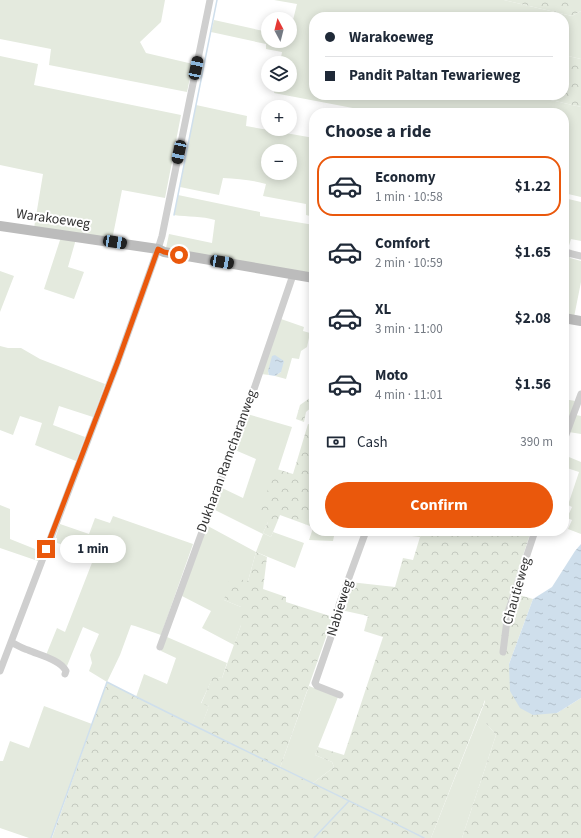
<!DOCTYPE html>
<meta charset="utf-8">
<style>
:root{--surface:#fff;--page:#f6f6f7;--text:#1f2937;--muted:#747a83;--line:#e0e1e3;--accent:#ea580c}
body{margin:0;font-family:"Source Sans 3",sans-serif;background:var(--page);color:var(--text);height:100vh;display:flex;flex-direction:column;font-size:15px;white-space:nowrap}
*{box-sizing:border-box;margin:0}
p{font-size:13px;color:var(--muted)}
.icon{flex:none;width:22px;height:22px;fill:none;stroke:currentColor;stroke-width:2;stroke-linecap:round;stroke-linejoin:round}
.map{position:relative;flex:1;overflow:hidden}
.panel{position:absolute;left:309px;top:108px;width:260px;height:428px;display:flex;flex-direction:column;background:var(--surface);border-radius:16px;box-shadow:0 2px 10px #0003}
.panel>*{flex:none}
.banner{position:absolute;left:309px;top:12px;width:260px;height:88px;border-radius:16px;box-shadow:0 2px 10px #0003;display:grid;align-content:center;height:88px;padding:0 16px;background:var(--surface)}
.needle{width:26px;rotate:353deg}
.controls{position:absolute;left:261px;top:12px;display:grid;gap:8px}
.controls a{display:grid;place-items:center;width:36px;height:36px;border-radius:50%;background:var(--surface);box-shadow:0 2px 10px #0003;font-size:20px}
.end{position:absolute;width:18px;height:18px;margin:-9px;border:5px solid #ea580c;background:#fff;box-shadow:0 0 0 2px #fff}
.from{border-radius:50%}
.bubble{position:absolute;height:28px;border-radius:14px;background:var(--surface);box-shadow:0 2px 10px #0003;font-size:13px;font-weight:700;line-height:28px;text-align:center}
.car{position:absolute;width:12px;height:24px;margin:-12px -6px;border-radius:5px;box-shadow:0 0 3px 1px #0007;background:linear-gradient(#222 24%,#8ab4d8 0 40%,#222 0 76%,#8ab4d8 0 86%,#222 0)}
.banner b{display:flex;align-items:center;gap:14px;height:38px;font-size:15px}
.banner b+b{border-top:1px solid var(--line)}
.banner i{width:10px;height:10px;background:var(--text)}
ul{padding:0;list-style:none}
li{display:flex;align-items:center;gap:12px;height:60px;margin:0 8px 6px;padding:0 8px;border:2px solid transparent;border-radius:16px}
li div{flex:1}
li b{display:block;font-size:15px}
li em{font-style:normal;font-weight:700}
li.active{border-color:var(--accent)}
li>.icon{width:36px;height:36px;stroke-width:1.5}
h2{padding:0 16px;font-size:18px;line-height:48px}
.pay{display:flex;align-items:center;gap:10px;height:44px;padding:0 16px;font-size:15px}
.pay p{margin-inline-start:auto}
.cta{display:flex;gap:8px;margin-top:auto;padding:8px 16px}
.cta a{flex:1;height:46px;border-radius:24px;background:var(--accent);color:#fff;font-size:16px;font-weight:700;line-height:46px;text-align:center}
.map>svg:first-child{display:block}
.green{fill:#e4eade;fill-rule:evenodd}
.forest{fill:url(#forest-crowns)}
.water{fill:url(#water-ripples)}
.lines{fill:none;stroke-linecap:round;stroke-linejoin:round}
.stream{stroke:#cfdfec;stroke-width:1.5}
.street{stroke:#cfcfcf;stroke-width:7}
.secondary{stroke:#bcbcbc;stroke-width:10}
.route{stroke:#ea580c;stroke-width:5}
.labels{text-anchor:middle;dominant-baseline:central;stroke-width:4;stroke-linejoin:round;paint-order:stroke}
.street-label{font-size:14px;fill:#323232;stroke:#fff}
</style>
<div class="map">
<svg width="581" height="838" viewBox="0 0 581 838">
<defs>
<pattern id="forest-crowns" width="20" height="18" patternUnits="userSpaceOnUse"><rect width="20" height="18" fill="#e4eade"/><path d="M2 6a3 3 0 1 1 6 0M12 15a3 3 0 1 1 6 0" fill="none" stroke="#c4c9bf"/></pattern>
<pattern id="water-ripples" width="26" height="14" patternUnits="userSpaceOnUse"><rect width="26" height="14" fill="#cfdfec"/><path d="M2 4q2-2 4 0t4 0M15 11q2-2 4 0t4 0" fill="none" stroke="#b2c0cb"/></pattern>
</defs>
<rect width="100%" height="100%" fill="#fff"/>
<path class="green" d="M 0,0 L 165,0 L 161,22 L 140,42 L 146,53 L 193,64 L 187,92 L 49,65 L 51,49 L 0,39 Z
M 274,0 L 504,0 L 572,16 L 581,11 L 581,59 L 564,55 L 564,17 L 314,17 L 314,95 L 529,95 L 581,107 L 581,197 L 564,193 L 564,113 L 379,113 L 274,93 L 276,85 L 290,85 L 290,63 L 280,63 L 282,52 L 266,49 L 266,44 L 211,32 L 214,20 L 268,32 L 268,41 L 290,41 L 290,32 L 297,4 Z
M 0,56 L 38,64 L 34,85 L 181,115 L 165,198 L 122,190 L 112,240 L 34,228 L 43,174 L 0,165 Z
M 196,105 L 247,116 L 246,126 L 314,138 L 314,217 L 306,215 L 306,204 L 263,196 L 266,184 C 252,180 238,179 223,178 L 219,195 L 180,187 ZM 268,151 L 290,151 L 290,173 L 268,173 Z
M 178,195 L 260,212 L 260,216 L 314,225 L 314,275 L 166,248 L 169,234 L 212,243 L 215,220 C 202,216 188,217 174,215 Z
M 564,198 L 581,202 L 581,241 L 571,239 L 568,249 L 572,250 L 570,258 L 581,261 L 581,282 L 574,317 L 564,316 Z
M 61,237 L 76,239 L 68,267 L 84,272 L 74,299 L 44,289 Z
M 0,271 L 14,276 L 0,312 Z
M 281,319 L 304,327 L 303,331 L 310,333 L 307,347 L 301,351 L 299,359 L 292,358 L 286,379 L 275,376 L 281,372 L 268,371 L 269,375 L 261,374 Z
M 0,346 L 8,348 L 21,348 L 40,359 L 105,384 L 93,417 L 59,406 L 53,425 L 85,437 L 76,461 L 35,445 L 42,423 L 20,416 L 13,435 L 0,430 Z
M 564,399 L 575,401 L 564,433 Z
M 247,414 L 292,427 L 278,470 L 277,470 L 268,522 L 263,533 L 271,537 L 273,532 L 304,543 L 295,568 L 256,552 L 248,581 L 224,600 L 241,607 L 241,625 L 234,645 L 202,628 L 211,611 L 180,595 L 206,525 L 256,552 L 263,534 L 213,509 L 220,487 L 243,498 L 256,459 L 235,450 Z
M 576,415 L 581,416 L 581,434 L 569,432 Z
M 564,455 L 581,462 L 581,534 L 568,529 L 572,520 L 567,518 L 572,507 L 568,505 L 579,472 L 564,467 Z
M 0,505 L 10,509 L 10,539 L 40,551 L 38,561 L 0,548 Z
M 113,516 L 193,544 L 161,635 L 135,626 L 131,625 L 120,655 L 107,682 L 89,671 L 92,663 L 90,655 L 99,634 L 83,627 L 67,666 L 46,655 L 57,628 L 65,632 L 95,555 L 54,542 L 60,524 L 89,534 L 95,518 L 110,523 Z
M 314,525 L 314,531 L 335,531 L 333,541 L 309,540 Z
M 396,531 L 423,531 L 420,537 L 395,534 Z
M 167,637 L 227,663 L 222,678 L 213,677 L 201,703 L 209,706 L 200,730 L 136,697 L 144,674 L 167,684 L 176,658 L 161,651 Z
M 309,686 L 338,697 L 315,755 L 332,762 L 334,767 L 313,783 L 280,768 Z
M 486,699 L 486,723 L 496,735 L 462,838 L 431,838 Z
M 44,706 L 92,724 L 51,838 L 29,838 L 0,828 L 0,761 L 3,761 L 10,741 L 29,748 Z"/>
<path class="forest" d="M 504,0 L 581,0 L 581,11 L 572,16 Z
M 564,55 L 581,59 L 581,107 L 529,95 L 564,95 Z
M 314,395 L 314,405 L 306,412 L 304,422 L 296,419 L 300,405 Z
M 308,424 L 314,426 L 314,514 L 310,526 L 280,515 L 271,537 L 263,533 L 268,522 L 259,510 L 277,469 L 293,474 Z
M 423,531 L 531,531 L 505,611 L 510,611 L 516,594 L 533,599 L 509,664 L 557,713 L 581,698 L 581,838 L 462,838 L 496,735 L 486,723 L 485,700 L 431,838 L 52,838 L 107,682 L 200,729 L 209,706 L 201,704 L 213,676 L 222,678 L 241,625 L 241,607 L 224,600 L 230,577 L 248,581 L 256,552 L 267,557 L 263,589 L 286,597 L 286,602 L 333,617 L 280,768 L 313,783 L 334,767 L 332,762 L 315,755 L 318,747 L 344,755 L 383,637 L 364,631 L 368,616 L 341,610 L 350,582 L 395,587 L 403,558 L 413,560 L 420,537 Z"/>
<path class="water" d="M 275,355 L 284,361 L 281,372 L 275,376 L 269,375 L 268,371 L 272,356 Z
M 581,544 L 581,698 L 557,713 L 533,715 L 520,708 L 510,691 L 509,664 L 533,599 L 552,587 L 575,551 Z"/>
<g class="lines">
<path class="stream" d="M 174,215 L 217,0
M 51,838 L 107,682 C 212,736 319,785 424,838
M 314,838 L 349,801"/>
<path class="street" d="M 564,252 L 581,256
M 564,440 L 581,394
M 11,642 C 17,645 22,648 28,650 C 39,655 61,660 66,671 L 65,674
M 160,647 L 253,392 L 293,275
M 503,652 L 508,612 L 535,531
M 0,671 L 118,361 L 158,249 L 162,236 L 210,0
M 340,695 L 317,686 L 315,683 L 334,628 L 339,605 L 366,531"/>
<path class="secondary" d="M 0,226 L 158,249 L 164,252 L 314,278
M 564,318 L 581,321"/>
</g>
<g class="lines">
<path class="route" d="M 46,549 L 118,361 L 158,249 L 164,252 L 179,255"/>
</g>
<g class="labels">
<g class="street-label">
<text transform="translate(53 219) rotate(8)">Warakoeweg</text>
<text transform="translate(227 461) rotate(-70)">Dukharan Ramcharanweg</text>
<text transform="translate(517 591) rotate(-74)">Chautieweg</text>
<text transform="translate(340 608) rotate(-73)">Nabieweg</text>
</g>
</g>
</svg>
<div class="controls">
<a><svg class="needle" viewBox="-14 -14 28 28"><path d="M0-13l5 13h-10z" fill="#e53935"/><path d="M0 13l5-13h-10z" fill="#747a83"/></svg></a>
<a><svg class="icon" aria-label="layers" viewBox="0 0 24 24"><path d="M12 4l9 5-9 5-9-5zM3 14l9 5 9-5"/></svg></a>
<a>+</a>
<a>−</a>
</div>
<i class="end from" style="left:179px;top:255px"></i>
<i class="end" style="left:46px;top:549px"></i>
<div class="bubble" style="left:60px;top:535px;width:66px">1 min</div>
<i class="car" style="left:196px;top:68px;rotate:12deg"></i>
<i class="car" style="left:179px;top:152px;rotate:192deg"></i>
<i class="car" style="left:115px;top:242px;rotate:99deg"></i>
<i class="car" style="left:222px;top:262px;rotate:100deg"></i>
<div class="banner">
<b><i class="from"></i>Warakoeweg</b>
<b><i></i>Pandit Paltan Tewarieweg</b>
</div>
<section class="panel">
<h2>Choose a ride</h2>
<ul>
<li class="active"><svg class="icon" aria-label="car" viewBox="0 0 24 24"><path d="M5 17H2v-5l4-1 3-4h7l3 4 3 1v5h-3M9 17h6M6 11h13"/><circle cx="7" cy="17" r="2"/><circle cx="17" cy="17" r="2"/></svg><div><b>Economy</b><p>1 min · 10:58</p></div><em>$1.22</em></li>
<li><svg class="icon" aria-label="car" viewBox="0 0 24 24"><path d="M5 17H2v-5l4-1 3-4h7l3 4 3 1v5h-3M9 17h6M6 11h13"/><circle cx="7" cy="17" r="2"/><circle cx="17" cy="17" r="2"/></svg><div><b>Comfort</b><p>2 min · 10:59</p></div><em>$1.65</em></li>
<li><svg class="icon" aria-label="car" viewBox="0 0 24 24"><path d="M5 17H2v-5l4-1 3-4h7l3 4 3 1v5h-3M9 17h6M6 11h13"/><circle cx="7" cy="17" r="2"/><circle cx="17" cy="17" r="2"/></svg><div><b>XL</b><p>3 min · 11:00</p></div><em>$2.08</em></li>
<li><svg class="icon" aria-label="car" viewBox="0 0 24 24"><path d="M5 17H2v-5l4-1 3-4h7l3 4 3 1v5h-3M9 17h6M6 11h13"/><circle cx="7" cy="17" r="2"/><circle cx="17" cy="17" r="2"/></svg><div><b>Moto</b><p>4 min · 11:01</p></div><em>$1.56</em></li>
</ul>
<div class="pay"><svg class="icon" aria-label="cash" viewBox="0 0 24 24"><path d="M3 7h18v10H3z"/><circle cx="12" cy="12" r="2"/></svg>Cash<p>390 m</p></div>
<div class="cta"><a>Confirm</a></div>
</section>
</div>
